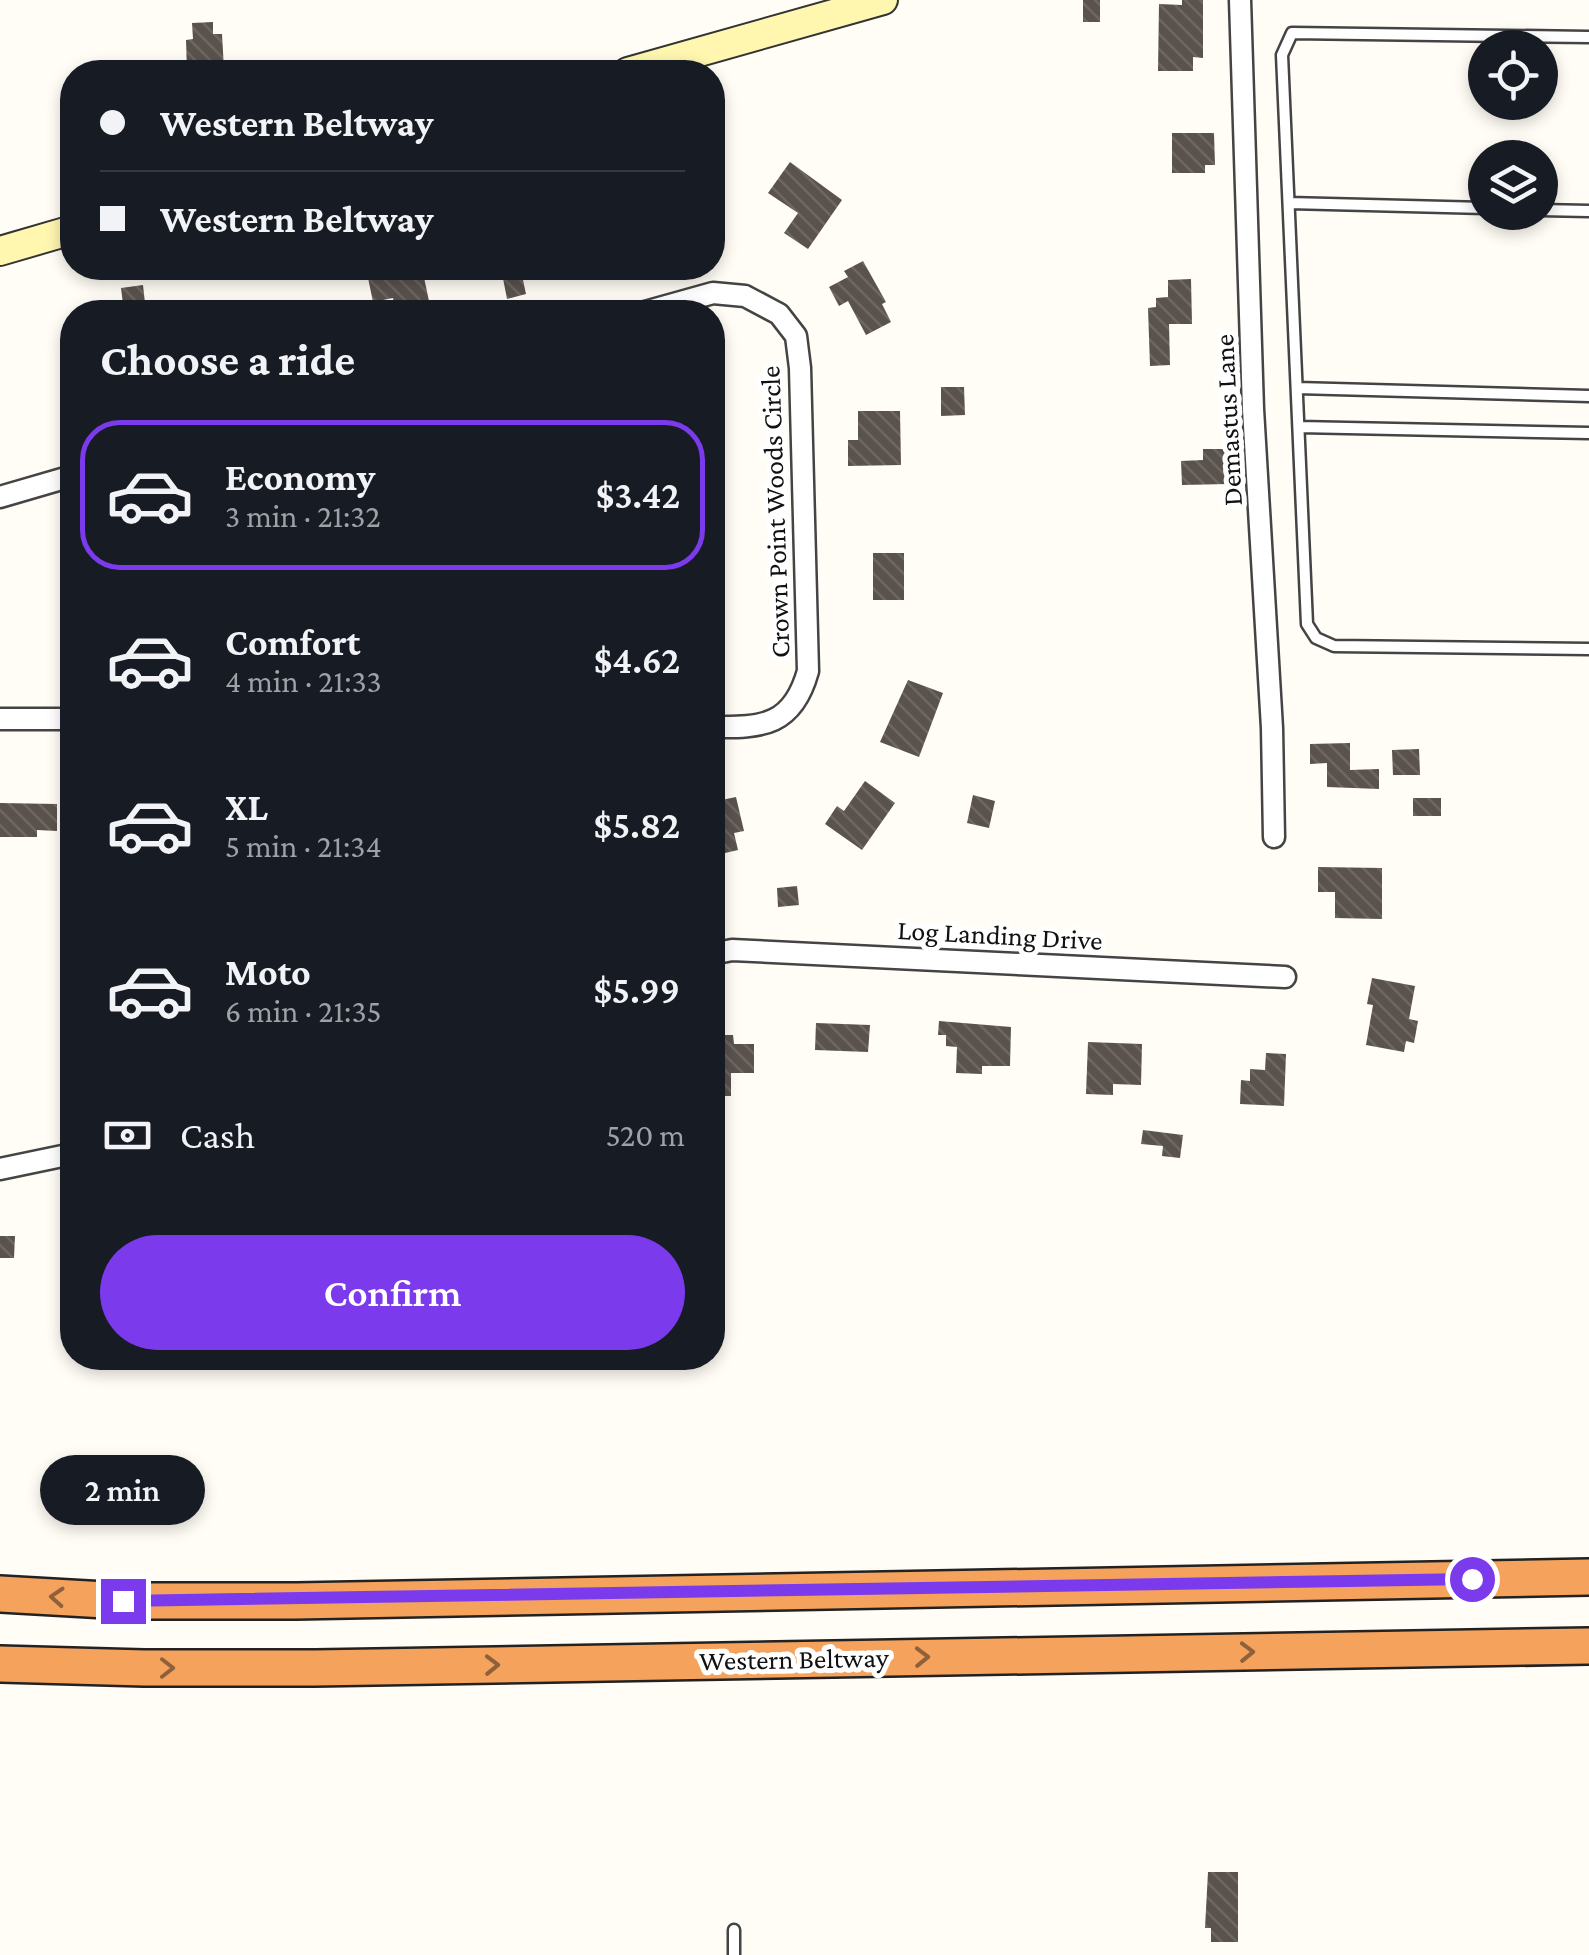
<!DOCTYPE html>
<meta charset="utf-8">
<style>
:root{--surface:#171b24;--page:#20242c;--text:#f1f3f6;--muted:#9ea1a6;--line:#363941;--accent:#7c3aed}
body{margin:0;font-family:"Crimson Pro",serif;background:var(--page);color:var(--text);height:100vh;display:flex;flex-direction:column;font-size:38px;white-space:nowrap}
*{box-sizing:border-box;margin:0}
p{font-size:32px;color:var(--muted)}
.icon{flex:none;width:55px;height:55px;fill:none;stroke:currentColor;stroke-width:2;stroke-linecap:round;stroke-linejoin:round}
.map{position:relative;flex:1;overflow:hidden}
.sheet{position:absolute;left:60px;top:300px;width:665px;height:1070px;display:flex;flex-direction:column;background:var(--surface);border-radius:40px;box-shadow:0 5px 15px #0003}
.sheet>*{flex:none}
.banner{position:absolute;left:60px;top:60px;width:665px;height:220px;border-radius:40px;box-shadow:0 5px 15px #0003;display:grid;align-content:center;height:220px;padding:0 40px;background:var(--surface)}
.controls{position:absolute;left:1468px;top:30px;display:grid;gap:20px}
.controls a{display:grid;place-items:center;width:90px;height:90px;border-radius:50%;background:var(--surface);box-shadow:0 5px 15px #0003;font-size:50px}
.end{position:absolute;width:45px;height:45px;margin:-22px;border:12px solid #7c3aed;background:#fff;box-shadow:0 0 0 5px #fff}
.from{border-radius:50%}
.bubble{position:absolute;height:70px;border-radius:35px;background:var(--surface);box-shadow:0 5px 15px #0003;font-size:32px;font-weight:600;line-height:70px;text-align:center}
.banner b{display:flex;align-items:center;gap:35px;height:95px;font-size:38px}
.banner b+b{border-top:2px solid var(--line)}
.banner i{width:25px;height:25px;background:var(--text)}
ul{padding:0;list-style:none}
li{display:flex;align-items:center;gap:30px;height:150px;margin:0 20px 15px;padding:0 20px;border:5px solid transparent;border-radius:40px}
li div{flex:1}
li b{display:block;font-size:38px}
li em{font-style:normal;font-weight:600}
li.on{border-color:var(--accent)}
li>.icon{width:90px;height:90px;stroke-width:1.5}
h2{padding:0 40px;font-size:45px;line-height:120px}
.pay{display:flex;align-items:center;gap:25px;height:110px;padding:0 40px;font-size:38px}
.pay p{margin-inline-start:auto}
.button{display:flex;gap:20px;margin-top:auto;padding:20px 40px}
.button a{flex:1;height:115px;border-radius:60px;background:var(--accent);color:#fff;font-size:40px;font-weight:600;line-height:115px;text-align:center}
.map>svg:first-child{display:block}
.building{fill:url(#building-back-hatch)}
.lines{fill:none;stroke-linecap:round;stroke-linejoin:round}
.service-casing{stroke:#444;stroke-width:15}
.minor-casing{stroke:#444;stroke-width:25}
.secondary-casing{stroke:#333;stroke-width:32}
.motorway-casing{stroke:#222;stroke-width:40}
.service{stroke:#fff;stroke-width:10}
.minor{stroke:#fff;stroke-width:20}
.secondary{stroke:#fff6b0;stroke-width:28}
.motorway{stroke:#f5a25d;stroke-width:35}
.oneway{stroke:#8e613b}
.route{stroke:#7c3aed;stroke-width:12}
.labels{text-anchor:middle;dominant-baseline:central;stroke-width:10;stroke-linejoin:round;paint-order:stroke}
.street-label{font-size:28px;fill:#111;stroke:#fff}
</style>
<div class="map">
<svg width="1589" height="1955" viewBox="0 0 1589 1955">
<defs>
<pattern id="building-back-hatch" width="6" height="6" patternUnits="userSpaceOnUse" patternTransform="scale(2.5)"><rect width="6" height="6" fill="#5a524d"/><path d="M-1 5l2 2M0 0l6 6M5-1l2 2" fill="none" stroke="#6d6662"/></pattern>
</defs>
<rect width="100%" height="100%" fill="#fffdf5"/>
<path class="building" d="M 1083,0 L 1100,0 L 1100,22 L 1083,22 Z
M 1182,0 L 1203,0 L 1203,58 L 1193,57 L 1193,71 L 1158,71 L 1159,4 L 1182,5 Z
M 213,22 L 213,34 L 222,34 L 224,69 L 213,69 L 213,72 L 187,72 L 186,40 L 193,39 L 192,23 Z
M 1172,133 L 1214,133 L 1215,165 L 1205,165 L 1205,173 L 1172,173 Z
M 790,162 L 842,200 L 808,249 L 784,233 L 798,213 L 768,193 Z
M 863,261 L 886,302 L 882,304 L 891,322 L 866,335 L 848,301 L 839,306 L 829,287 L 848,277 L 844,271 Z
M 390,268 L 422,268 L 429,301 L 395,308 L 393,298 L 373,302 L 367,273 Z
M 501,268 L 554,268 L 554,274 L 523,280 L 526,294 L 507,299 Z
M 1191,279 L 1192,324 L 1169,324 L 1170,365 L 1150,366 L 1148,308 L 1156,307 L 1156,298 L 1168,297 L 1168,280 Z
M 143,285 L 146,312 L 124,312 L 121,288 Z
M 941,387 L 964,387 L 965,415 L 941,416 Z
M 858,411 L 900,411 L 901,465 L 848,466 L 848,440 L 858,440 Z
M 1203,449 L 1227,449 L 1228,484 L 1182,485 L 1181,461 L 1203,460 Z
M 873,553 L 904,553 L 904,600 L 873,600 Z
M 908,680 L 943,693 L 919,757 L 880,742 Z
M 1350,743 L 1350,770 L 1379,769 L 1379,789 L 1327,787 L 1327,763 L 1310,764 L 1310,744 Z
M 1419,749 L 1420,775 L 1393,775 L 1392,750 Z
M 865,781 L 895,803 L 862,850 L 825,824 L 837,806 L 844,811 Z
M 973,795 L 995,801 L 989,828 L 967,823 Z
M 736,797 L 744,831 L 734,833 L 738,850 L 712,856 L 712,802 Z
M 1413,798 L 1441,798 L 1441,816 L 1413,816 Z
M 0,803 L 57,804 L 57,831 L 37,830 L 37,837 L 0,837 Z
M 1318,867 L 1382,868 L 1382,919 L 1335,918 L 1335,892 L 1318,892 Z
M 797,886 L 799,905 L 778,907 L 777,888 Z
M 1372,978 L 1415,986 L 1409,1019 L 1418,1021 L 1414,1043 L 1406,1041 L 1404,1052 L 1366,1045 L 1373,1005 L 1367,1004 Z
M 939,1021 L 1011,1027 L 1010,1066 L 982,1066 L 982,1074 L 956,1073 L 957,1047 L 946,1046 L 946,1035 L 938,1035 Z
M 816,1023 L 870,1025 L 868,1052 L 815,1050 Z
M 712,1035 L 733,1035 L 734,1044 L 754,1044 L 754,1073 L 731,1073 L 731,1096 L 712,1096 Z
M 1088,1042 L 1142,1044 L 1141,1085 L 1113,1084 L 1113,1095 L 1086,1094 Z
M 1266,1053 L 1286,1054 L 1284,1106 L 1240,1104 L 1241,1080 L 1250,1081 L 1250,1069 L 1265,1070 Z
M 1143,1130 L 1183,1135 L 1180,1158 L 1162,1156 L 1163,1146 L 1141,1144 Z
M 0,1236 L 15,1236 L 14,1258 L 0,1258 Z
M 1208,1872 L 1238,1872 L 1238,1942 L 1211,1942 L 1211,1928 L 1205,1928 Z"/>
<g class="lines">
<defs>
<path id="service" d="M 1589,37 L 1292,33 L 1282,55 L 1307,624 L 1316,638 L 1334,646 L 1589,649
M 1289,203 L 1485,208
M 1540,210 L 1589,211
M 1297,388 L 1589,396
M 1299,427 L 1589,433
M 734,1930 L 734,1955"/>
<path id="minor" d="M 1240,0 L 1253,409 L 1272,728 L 1274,837
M 645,312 L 713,293 L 745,296 L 779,314 L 796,336 L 800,368 L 808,671 C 793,725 764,728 712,727
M 0,497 L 72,476
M 0,719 L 72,719
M 712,954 L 732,950 L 1285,977
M 0,1169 L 72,1154"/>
<path id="secondary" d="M 628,72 L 883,0
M 0,251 L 72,230"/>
<path id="motorway" d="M 0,1594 L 123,1601 L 296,1601 L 1589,1577
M 0,1664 L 144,1668 L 315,1668 L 1589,1646"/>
</defs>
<use href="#service" class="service-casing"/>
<use href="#minor" class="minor-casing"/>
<use href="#secondary" class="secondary-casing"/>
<use href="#motorway" class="motorway-casing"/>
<use href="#service" class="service"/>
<use href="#minor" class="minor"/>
<use href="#secondary" class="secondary"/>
<use href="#motorway" class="motorway"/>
</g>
<defs><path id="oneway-chevron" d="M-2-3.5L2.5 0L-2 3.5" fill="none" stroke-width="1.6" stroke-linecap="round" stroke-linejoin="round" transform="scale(2.5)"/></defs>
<g class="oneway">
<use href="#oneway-chevron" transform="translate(57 1597) rotate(-176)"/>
<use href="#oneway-chevron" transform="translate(1247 1652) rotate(-1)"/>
<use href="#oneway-chevron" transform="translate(922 1657) rotate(-1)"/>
<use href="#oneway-chevron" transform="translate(492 1665) rotate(-1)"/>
<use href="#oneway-chevron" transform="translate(167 1668)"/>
</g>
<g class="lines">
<path class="route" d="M 123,1601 L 1472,1579"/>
</g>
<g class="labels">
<g class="street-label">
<text transform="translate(1228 420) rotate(-93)">Demastus Lane</text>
<text transform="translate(775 512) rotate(-92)">Crown Point Woods Circle</text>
<text transform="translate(1000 935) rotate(3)">Log Landing Drive</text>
<text transform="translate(794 1659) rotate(-1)">Western Beltway</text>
</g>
</g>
</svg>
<div class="controls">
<a><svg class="icon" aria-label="locate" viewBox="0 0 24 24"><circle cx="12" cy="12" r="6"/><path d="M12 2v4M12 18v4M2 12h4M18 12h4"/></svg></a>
<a><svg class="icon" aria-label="layers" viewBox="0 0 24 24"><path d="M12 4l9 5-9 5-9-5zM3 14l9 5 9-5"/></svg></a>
</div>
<i class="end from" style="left:1472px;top:1579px"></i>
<i class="end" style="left:123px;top:1601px"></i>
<div class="bubble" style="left:40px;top:1455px;width:165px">2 min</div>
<div class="banner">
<b><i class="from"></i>Western Beltway</b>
<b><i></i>Western Beltway</b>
</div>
<section class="sheet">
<h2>Choose a ride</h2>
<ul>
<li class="on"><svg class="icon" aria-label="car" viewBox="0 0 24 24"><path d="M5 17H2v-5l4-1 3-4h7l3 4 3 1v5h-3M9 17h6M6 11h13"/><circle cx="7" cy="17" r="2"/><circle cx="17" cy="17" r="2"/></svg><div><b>Economy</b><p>3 min · 21:32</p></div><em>$3.42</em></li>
<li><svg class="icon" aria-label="car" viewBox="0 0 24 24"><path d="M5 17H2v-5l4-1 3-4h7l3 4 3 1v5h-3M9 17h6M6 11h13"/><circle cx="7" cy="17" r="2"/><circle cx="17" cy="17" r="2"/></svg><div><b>Comfort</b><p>4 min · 21:33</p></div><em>$4.62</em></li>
<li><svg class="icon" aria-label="car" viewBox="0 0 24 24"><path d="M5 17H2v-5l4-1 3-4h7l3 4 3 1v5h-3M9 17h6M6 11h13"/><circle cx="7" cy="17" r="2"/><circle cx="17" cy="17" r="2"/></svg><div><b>XL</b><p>5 min · 21:34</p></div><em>$5.82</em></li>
<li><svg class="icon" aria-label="car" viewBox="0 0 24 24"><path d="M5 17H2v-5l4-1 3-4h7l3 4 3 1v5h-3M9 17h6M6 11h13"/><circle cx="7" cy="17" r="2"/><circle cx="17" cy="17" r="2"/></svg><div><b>Moto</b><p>6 min · 21:35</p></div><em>$5.99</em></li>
</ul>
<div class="pay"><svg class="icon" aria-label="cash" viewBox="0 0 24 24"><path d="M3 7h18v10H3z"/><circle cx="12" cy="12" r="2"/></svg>Cash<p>520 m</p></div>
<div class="button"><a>Confirm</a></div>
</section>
</div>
